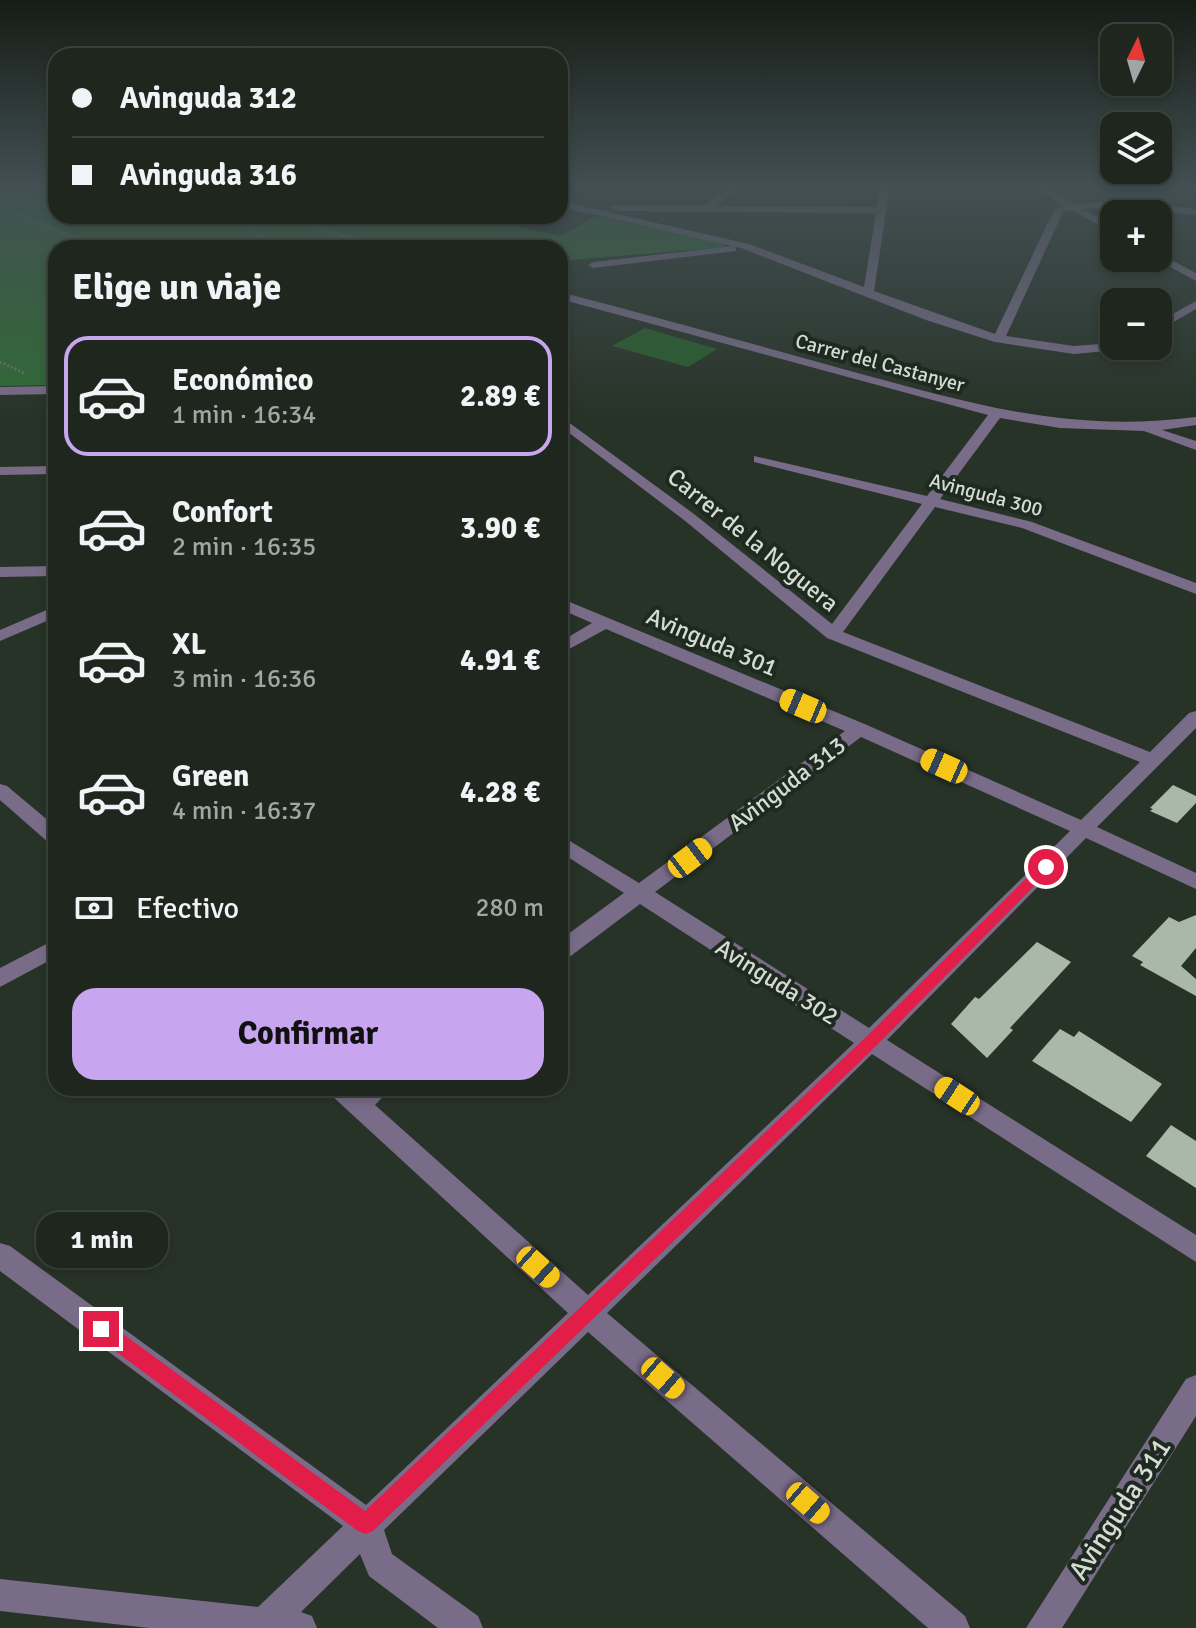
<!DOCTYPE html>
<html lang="es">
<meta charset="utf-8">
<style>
:root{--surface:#1e261e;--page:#262e27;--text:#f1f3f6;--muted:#a1a5a4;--line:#3c433c;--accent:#c8a6ef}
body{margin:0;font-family:Signika,sans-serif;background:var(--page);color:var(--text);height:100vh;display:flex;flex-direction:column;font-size:30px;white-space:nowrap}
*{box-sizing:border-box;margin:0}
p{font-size:26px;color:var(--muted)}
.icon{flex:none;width:44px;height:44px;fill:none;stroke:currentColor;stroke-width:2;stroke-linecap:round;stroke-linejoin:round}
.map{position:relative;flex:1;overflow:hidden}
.details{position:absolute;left:48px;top:240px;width:520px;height:856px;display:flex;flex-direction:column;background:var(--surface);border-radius:24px;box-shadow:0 4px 12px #0003,0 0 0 2px var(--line)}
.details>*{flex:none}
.banner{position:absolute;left:48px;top:48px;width:520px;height:176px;border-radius:24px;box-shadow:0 4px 12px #0003,0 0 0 2px var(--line);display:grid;align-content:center;height:176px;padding:0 24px;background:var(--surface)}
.needle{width:52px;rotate:5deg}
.fabs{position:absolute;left:1100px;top:24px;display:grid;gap:16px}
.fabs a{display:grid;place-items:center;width:72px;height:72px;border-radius:16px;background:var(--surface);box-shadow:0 4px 12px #0003,0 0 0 2px var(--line);font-size:40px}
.end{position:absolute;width:36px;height:36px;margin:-18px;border:10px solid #e11d48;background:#fff;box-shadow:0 0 0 4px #fff}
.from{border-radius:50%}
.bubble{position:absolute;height:56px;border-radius:24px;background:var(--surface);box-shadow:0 4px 12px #0003,0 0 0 2px var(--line);font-size:26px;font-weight:700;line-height:56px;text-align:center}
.car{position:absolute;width:24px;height:48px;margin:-24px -12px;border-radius:10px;box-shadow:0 0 6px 2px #0007;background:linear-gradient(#f5c518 24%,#345 0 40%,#f5c518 0 76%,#345 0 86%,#f5c518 0)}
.banner b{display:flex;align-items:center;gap:28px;height:76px;font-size:30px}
.banner b+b{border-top:2px solid var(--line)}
.banner i{width:20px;height:20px;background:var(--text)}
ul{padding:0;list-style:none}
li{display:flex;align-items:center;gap:24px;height:120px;margin:0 16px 12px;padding:0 8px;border:4px solid transparent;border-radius:24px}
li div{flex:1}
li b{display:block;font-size:30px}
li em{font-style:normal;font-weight:700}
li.on{border-color:var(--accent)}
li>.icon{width:72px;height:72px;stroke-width:1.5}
h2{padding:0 24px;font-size:36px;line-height:96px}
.pay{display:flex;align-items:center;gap:20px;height:88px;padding:0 24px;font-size:30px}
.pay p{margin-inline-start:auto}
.primary-button{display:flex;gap:16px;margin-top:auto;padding:16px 24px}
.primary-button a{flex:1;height:92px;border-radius:24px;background:var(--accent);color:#111;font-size:32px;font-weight:700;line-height:92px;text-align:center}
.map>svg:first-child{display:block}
.green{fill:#285e2c}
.forest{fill:#316a35}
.building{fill:#aab8aa}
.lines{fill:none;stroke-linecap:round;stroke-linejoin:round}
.path{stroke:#687268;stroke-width:3;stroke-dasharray:2 2;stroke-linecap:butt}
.minor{fill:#796c88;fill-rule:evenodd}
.route{fill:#e11d48}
.labels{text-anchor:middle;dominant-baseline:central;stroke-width:8;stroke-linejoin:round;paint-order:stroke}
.far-street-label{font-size:20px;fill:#d4dbd4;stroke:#1e291f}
.street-label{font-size:24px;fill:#d4dbd4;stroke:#1e291f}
.near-street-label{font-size:28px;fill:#d4dbd4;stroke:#1e291f}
</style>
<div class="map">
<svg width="1196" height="1628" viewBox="0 0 1196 1628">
<rect width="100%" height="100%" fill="#283328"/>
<path class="green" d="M 645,328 L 717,349 L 688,367 L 612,346 Z"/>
<path class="forest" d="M 0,186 L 56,186 L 56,216 L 533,216 L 519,227 L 561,236 L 595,216 L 722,243 L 726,247 L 560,261 L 560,248 L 56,248 L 56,385 L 0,386 Z"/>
<path class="building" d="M 1173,785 L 1196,796 L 1196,803 L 1177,823 L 1150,811 L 1153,809 L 1150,808 Z
M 1196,915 L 1196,948 L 1181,966 L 1196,979 L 1196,996 L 1140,965 L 1143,962 L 1132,956 L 1169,917 L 1179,922 Z
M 1037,942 L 1071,962 L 1010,1028 L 1013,1030 L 987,1058 L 951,1024 L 975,997 L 979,999 Z
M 1060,1029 L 1074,1037 L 1079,1031 L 1162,1084 L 1131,1122 L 1032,1061 Z
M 1171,1125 L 1196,1141 L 1196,1188 L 1146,1156 Z"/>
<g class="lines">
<path class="path" d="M 1191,186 L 1196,189
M 0,207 L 100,248
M 229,216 L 252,228 L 269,248
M 277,216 L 386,248
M 0,362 L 24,373"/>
<path class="minor" d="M 732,186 L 743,186 L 716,206 L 877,207 L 880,186 L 890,186 L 874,291 L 995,334 L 1054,210 L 1064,206 L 1032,186 L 1043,186 L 1075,204 L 1128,201 L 1196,209 L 1196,215 L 1128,207 L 1083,209 L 1114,227 L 1114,234 L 1072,210 L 1063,212 L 1006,336 L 1074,346 L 1114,343 L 1114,346 L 1123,346 L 1117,350 L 1074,354 L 995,342 L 926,320 L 741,248 L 560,207 L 560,201 L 749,244 L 864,287 L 876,213 L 615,211 L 610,208 L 615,205 L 703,206 Z
M 732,246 L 736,247 L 736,251 L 593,268 L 588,265 L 593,262 Z
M 1158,253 L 1196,273 L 1196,281 L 1154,258 L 1158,258 Z
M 560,292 C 654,316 749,343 843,369 C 965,402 1067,434 1196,417 L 1196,425 L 1162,430 L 1196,441 L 1196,450 L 1144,431 L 1060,428 L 1000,418 L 940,499 L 1032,522 L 1196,583 L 1196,594 L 1022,528 L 935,507 L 843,632 L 1150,752 L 1189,713 L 1196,711 L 1196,728 L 1097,827 L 1196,873 L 1196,889 L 1086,838 L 887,1040 L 1196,1235 L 1196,1262 L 872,1054 L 607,1313 L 965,1616 L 970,1628 L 928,1628 L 588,1332 L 384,1530 L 392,1554 L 478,1616 L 483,1628 L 438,1628 L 369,1576 L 360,1554 L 301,1612 L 312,1616 L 317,1628 L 149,1628 L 0,1611 L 0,1579 L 258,1607 L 343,1526 L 0,1271 L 0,1243 L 10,1246 L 366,1505 L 568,1313 L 331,1095 L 328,1088 L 391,1088 L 375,1105 L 588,1295 L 854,1043 L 640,904 L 568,958 L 560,960 L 560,940 L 624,893 L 560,852 L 560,835 L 639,883 L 845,731 L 606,629 L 560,654 L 560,642 L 592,623 L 560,609 L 560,598 L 867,725 L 1081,820 L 1140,762 L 827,638 L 684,520 L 560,426 L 560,416 L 694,514 L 832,624 L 922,504 L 754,462 L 754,456 L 927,496 L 988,415 L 560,299 ZM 861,737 L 1070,831 L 869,1028 L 655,892 Z
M 1196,301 L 1196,309 L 1158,331 L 1158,322 Z
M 56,386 L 56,394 L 0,395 L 0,387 Z
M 56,466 L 56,474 L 0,475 L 0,467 Z
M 56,566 L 56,576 L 0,577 L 0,567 Z
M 56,606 L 56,617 L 0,641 L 0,630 Z
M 0,784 L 7,786 L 56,827 L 56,845 L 49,843 L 0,800 Z
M 56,939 L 56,957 L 0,987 L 0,968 Z
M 1196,1375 L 1196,1416 L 1062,1628 L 1026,1628 L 1186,1379 Z"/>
</g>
<linearGradient id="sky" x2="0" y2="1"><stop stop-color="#161c16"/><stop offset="0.45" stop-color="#425053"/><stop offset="1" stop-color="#425053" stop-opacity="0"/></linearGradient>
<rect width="1196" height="414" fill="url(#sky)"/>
<path class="route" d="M 1041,864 L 1053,867 L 877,1045 L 373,1531 L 366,1534 L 358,1531 L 95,1336 L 95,1323 L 108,1323 L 365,1511 L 866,1037 Z"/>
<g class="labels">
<g class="far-street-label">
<text transform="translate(880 363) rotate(15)">Carrer del Castanyer</text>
<text transform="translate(986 495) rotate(15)">Avinguda 300</text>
</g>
<g class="street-label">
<text transform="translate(753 540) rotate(39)">Carrer de la Noguera</text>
<text transform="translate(712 642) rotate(23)">Avinguda 301</text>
<text transform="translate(787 784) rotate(-37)">Avinguda 313</text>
<text transform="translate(777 982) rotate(32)">Avinguda 302</text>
</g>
<g class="near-street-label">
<text transform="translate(1120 1509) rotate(-57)">Avinguda 311</text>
</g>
</g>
</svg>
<div class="fabs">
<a><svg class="needle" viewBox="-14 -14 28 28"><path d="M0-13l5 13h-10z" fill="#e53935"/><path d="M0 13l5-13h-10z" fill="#a1a5a4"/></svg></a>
<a><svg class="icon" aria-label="layers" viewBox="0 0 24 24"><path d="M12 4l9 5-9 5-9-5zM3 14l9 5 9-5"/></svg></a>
<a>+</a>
<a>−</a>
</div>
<i class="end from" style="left:1046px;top:867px"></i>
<i class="end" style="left:101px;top:1329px"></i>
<div class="bubble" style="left:36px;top:1212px;width:132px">1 min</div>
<i class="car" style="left:803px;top:706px;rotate:293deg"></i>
<i class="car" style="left:944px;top:766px;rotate:294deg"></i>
<i class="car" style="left:690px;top:858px;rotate:53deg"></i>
<i class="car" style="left:957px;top:1096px;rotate:303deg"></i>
<i class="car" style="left:538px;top:1267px;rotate:132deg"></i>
<i class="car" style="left:663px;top:1378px;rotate:131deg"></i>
<i class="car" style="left:808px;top:1503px;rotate:131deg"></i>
<div class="banner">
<b><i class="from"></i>Avinguda 312</b>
<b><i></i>Avinguda 316</b>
</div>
<section class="details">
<h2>Elige un viaje</h2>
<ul>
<li class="on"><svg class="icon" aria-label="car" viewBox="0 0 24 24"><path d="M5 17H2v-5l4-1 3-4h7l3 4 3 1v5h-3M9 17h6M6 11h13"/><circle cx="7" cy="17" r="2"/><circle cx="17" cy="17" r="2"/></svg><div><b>Económico</b><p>1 min · 16:34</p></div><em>2.89 €</em></li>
<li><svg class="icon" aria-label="car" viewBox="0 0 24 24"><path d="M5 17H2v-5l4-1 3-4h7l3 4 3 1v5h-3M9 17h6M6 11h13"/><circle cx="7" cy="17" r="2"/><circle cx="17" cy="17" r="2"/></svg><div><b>Confort</b><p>2 min · 16:35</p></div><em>3.90 €</em></li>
<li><svg class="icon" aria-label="car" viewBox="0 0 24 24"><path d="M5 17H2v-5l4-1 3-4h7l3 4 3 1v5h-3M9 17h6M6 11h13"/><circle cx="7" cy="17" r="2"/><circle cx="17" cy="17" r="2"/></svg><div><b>XL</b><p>3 min · 16:36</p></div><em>4.91 €</em></li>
<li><svg class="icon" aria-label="car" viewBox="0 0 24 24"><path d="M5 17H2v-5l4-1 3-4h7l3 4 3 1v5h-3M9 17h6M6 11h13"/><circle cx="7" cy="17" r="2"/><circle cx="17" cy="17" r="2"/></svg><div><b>Green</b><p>4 min · 16:37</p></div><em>4.28 €</em></li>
</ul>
<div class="pay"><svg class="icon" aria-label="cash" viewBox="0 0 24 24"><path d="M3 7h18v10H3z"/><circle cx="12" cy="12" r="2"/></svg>Efectivo<p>280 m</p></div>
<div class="primary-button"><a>Confirmar</a></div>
</section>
</div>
